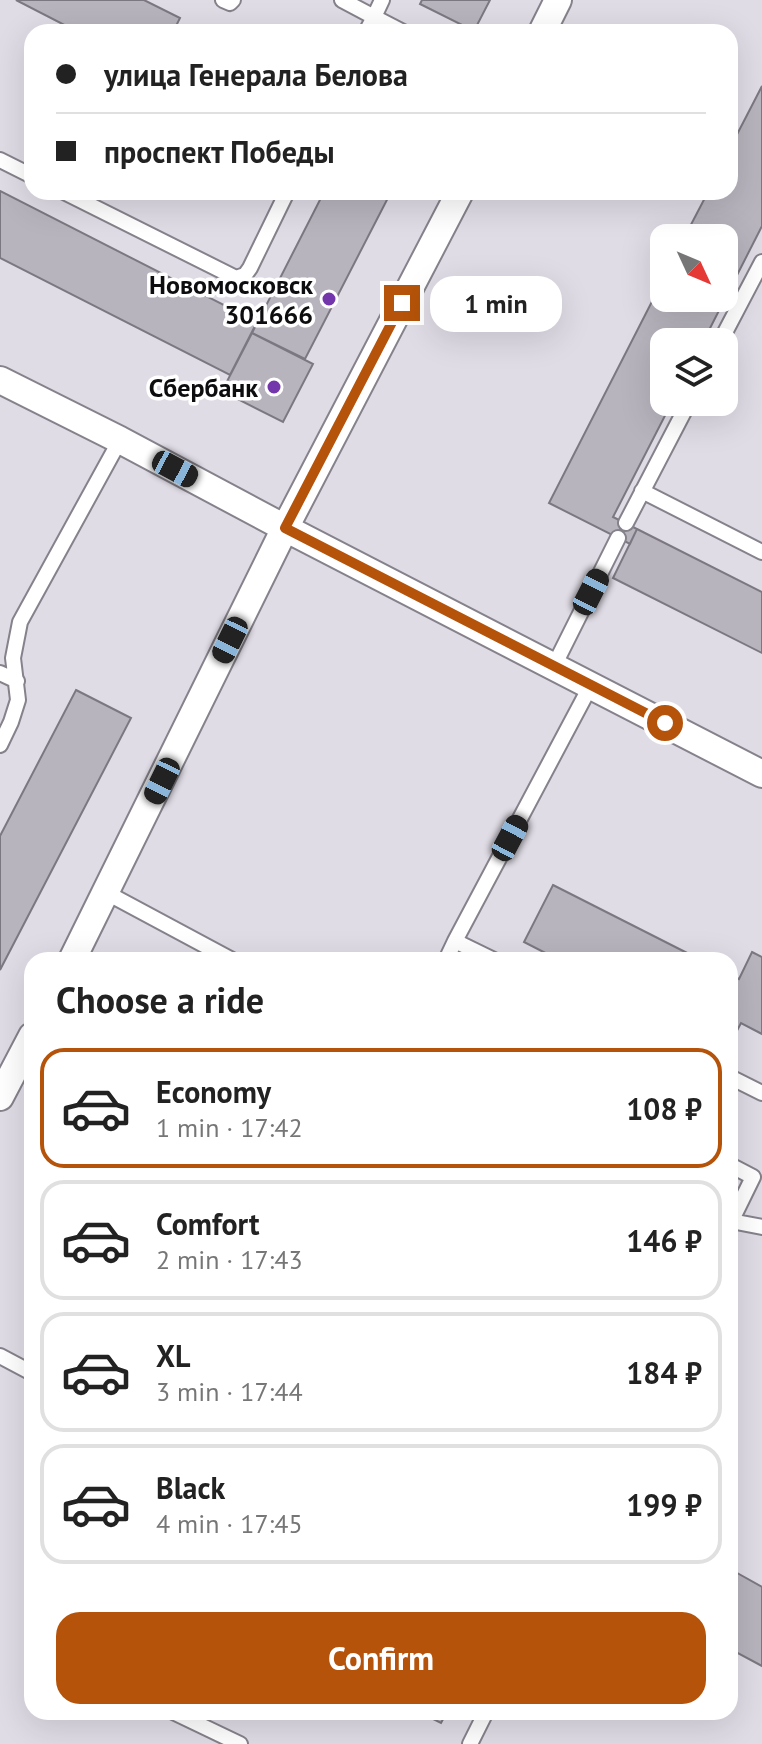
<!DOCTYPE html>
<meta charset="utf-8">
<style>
:root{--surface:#fff;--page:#f6f6f6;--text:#222;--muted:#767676;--line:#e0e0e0;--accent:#b45309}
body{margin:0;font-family:"PT Sans",sans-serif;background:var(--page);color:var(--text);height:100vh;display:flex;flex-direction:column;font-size:30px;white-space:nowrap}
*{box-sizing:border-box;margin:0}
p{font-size:26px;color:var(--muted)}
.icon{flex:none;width:44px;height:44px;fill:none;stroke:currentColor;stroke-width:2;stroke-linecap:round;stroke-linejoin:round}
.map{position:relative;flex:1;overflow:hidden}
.panel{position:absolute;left:24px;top:952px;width:714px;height:768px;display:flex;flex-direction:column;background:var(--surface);border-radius:24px;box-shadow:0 8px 32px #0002}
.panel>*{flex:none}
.hud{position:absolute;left:24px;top:24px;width:714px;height:176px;border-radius:24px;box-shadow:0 8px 32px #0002;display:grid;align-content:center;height:176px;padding:0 32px;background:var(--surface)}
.needle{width:52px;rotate:134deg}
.fabs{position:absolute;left:650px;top:224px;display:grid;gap:16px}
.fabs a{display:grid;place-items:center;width:88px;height:88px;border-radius:16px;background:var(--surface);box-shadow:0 8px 32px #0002;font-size:40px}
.end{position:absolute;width:36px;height:36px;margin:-18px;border:10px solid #b45309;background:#fff;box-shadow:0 0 0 4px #fff}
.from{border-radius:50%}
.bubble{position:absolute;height:56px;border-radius:24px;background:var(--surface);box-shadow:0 8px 32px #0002;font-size:26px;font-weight:700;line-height:56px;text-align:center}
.car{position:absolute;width:24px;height:48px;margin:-24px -12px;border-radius:10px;box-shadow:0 0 6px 2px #0007;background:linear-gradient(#222 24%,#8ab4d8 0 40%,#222 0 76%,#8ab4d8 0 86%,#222 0)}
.hud b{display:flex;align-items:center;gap:28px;height:76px;font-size:30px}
.hud b+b{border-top:2px solid var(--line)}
.hud i{width:20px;height:20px;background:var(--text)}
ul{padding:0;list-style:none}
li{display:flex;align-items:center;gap:24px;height:120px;margin:0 16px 12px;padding:0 16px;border:4px solid var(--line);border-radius:24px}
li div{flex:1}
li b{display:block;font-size:30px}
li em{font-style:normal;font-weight:700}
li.on{border-color:var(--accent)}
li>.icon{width:72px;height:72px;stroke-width:1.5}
h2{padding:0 32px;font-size:36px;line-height:96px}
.cta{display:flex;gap:16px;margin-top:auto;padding:16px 32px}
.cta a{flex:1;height:92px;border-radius:24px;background:var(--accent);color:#fff;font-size:32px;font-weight:700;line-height:92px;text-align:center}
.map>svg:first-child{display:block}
.building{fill:#b8b4be;stroke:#7c7881;stroke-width:2}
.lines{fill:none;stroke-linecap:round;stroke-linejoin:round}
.lane-casing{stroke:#86828b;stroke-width:18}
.street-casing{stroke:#86828b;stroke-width:30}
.lane{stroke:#fff;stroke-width:14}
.street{stroke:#fff;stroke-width:26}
.route{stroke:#b45309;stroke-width:10}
.poi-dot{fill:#7436ab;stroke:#fff;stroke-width:3}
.labels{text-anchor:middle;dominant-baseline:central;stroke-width:7;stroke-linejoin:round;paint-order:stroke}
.poi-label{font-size:26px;font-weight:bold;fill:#0d0c0f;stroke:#fff;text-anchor:end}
</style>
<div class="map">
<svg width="762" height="1744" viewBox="0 0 762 1744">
<rect width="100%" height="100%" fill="#e0dce6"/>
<path class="building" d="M 16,0 L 144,0 L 180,18 L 173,32 L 78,32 Z
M 422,0 L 490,0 L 474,31 L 420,4 Z
M 762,86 L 762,226 L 703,342 L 664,342 L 664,402 L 672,402 L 613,517 L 637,529 L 630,544 L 549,503 L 664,278 L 664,298 L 724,298 L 724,238 L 684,238 L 708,192 L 730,192 L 730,148 Z
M 0,191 L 257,322 L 230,375 L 0,258 Z
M 324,192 L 391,192 L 305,359 L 252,333 Z
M 252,333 L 313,364 L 283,422 L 222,391 Z
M 637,529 L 762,592 L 762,653 L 613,578 Z
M 76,690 L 131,718 L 0,970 L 0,836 Z
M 553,885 L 701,960 L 559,960 L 524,942 Z
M 752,952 L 762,957 L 762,1034 L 741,1023 L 730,1044 L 730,974 L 739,979 Z
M 730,1569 L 762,1587 L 762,1666 L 730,1649 Z
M 419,1712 L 447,1712 L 441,1723 Z"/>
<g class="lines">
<defs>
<path id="lane" d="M 223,0 L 230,3 L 233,0
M 342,0 L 374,17 L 366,32
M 382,0 L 374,17 L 403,32
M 0,160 L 32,176
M 64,192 L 236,278 L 245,275 L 250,268 L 287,192
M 720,342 L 762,262
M 642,491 L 762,552
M 626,523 L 689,402
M 554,666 L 618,538
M 0,673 L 17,681
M 0,745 L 11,722 L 18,700 L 13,658 L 20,622 L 120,440
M 107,893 L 232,960
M 446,960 L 455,941
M 494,960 L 455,941 L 591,685
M 730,1077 L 762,1093
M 730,1165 L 753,1177 L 730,1224
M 731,1221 L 762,1227
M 0,1356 L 32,1373
M 173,1712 L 240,1744
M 470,1744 L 486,1712"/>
<path id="street" d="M 542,32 L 558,0
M 0,380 L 120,440 L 285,528 L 762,774
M 72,960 L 285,528 L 460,192
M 0,1097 L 32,1036"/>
</defs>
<use href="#lane" class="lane-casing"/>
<use href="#street" class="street-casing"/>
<use href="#lane" class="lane"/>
<use href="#street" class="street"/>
</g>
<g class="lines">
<path class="route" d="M 402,303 L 285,528 L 665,723"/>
</g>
<g class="poi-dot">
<circle cx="329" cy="299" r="8"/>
<circle cx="274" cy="387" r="8"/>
</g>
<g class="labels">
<g class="poi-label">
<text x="313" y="284">Новомосковск<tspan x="313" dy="30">301666</tspan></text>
<text x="258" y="387">Сбербанк</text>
</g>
</g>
</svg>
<div class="fabs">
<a><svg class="needle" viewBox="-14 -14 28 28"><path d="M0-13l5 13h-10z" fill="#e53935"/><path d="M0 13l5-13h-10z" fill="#767676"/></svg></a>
<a><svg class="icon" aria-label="layers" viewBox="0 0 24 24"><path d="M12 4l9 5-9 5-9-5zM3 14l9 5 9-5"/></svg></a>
</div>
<i class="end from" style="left:665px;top:723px"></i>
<i class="end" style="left:402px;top:303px"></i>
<div class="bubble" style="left:430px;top:276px;width:132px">1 min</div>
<i class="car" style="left:175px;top:469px;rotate:118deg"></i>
<i class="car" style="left:591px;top:592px;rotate:27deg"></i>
<i class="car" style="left:230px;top:640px;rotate:206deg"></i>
<i class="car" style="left:162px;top:781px;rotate:206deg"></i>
<i class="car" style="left:510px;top:838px;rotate:28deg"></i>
<div class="hud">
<b><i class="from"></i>улица Генерала Белова</b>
<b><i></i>проспект Победы</b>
</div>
<section class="panel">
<h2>Choose a ride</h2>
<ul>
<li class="on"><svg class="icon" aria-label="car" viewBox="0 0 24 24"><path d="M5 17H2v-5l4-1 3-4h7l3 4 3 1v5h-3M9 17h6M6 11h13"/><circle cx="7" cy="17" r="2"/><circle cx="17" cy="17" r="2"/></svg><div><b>Economy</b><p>1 min · 17:42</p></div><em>108 ₽</em></li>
<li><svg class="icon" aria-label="car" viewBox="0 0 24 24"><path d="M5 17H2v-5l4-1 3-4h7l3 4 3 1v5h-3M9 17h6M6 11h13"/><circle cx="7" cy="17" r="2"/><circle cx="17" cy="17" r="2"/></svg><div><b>Comfort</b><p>2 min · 17:43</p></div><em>146 ₽</em></li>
<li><svg class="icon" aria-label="car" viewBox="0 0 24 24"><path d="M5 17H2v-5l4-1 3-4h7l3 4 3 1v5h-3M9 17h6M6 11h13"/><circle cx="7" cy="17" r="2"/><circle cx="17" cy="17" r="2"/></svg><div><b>XL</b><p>3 min · 17:44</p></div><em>184 ₽</em></li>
<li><svg class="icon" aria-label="car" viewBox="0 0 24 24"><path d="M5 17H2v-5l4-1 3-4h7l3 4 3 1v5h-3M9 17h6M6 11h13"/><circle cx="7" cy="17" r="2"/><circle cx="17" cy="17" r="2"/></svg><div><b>Black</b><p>4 min · 17:45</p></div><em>199 ₽</em></li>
</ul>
<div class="cta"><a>Confirm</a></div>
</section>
</div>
